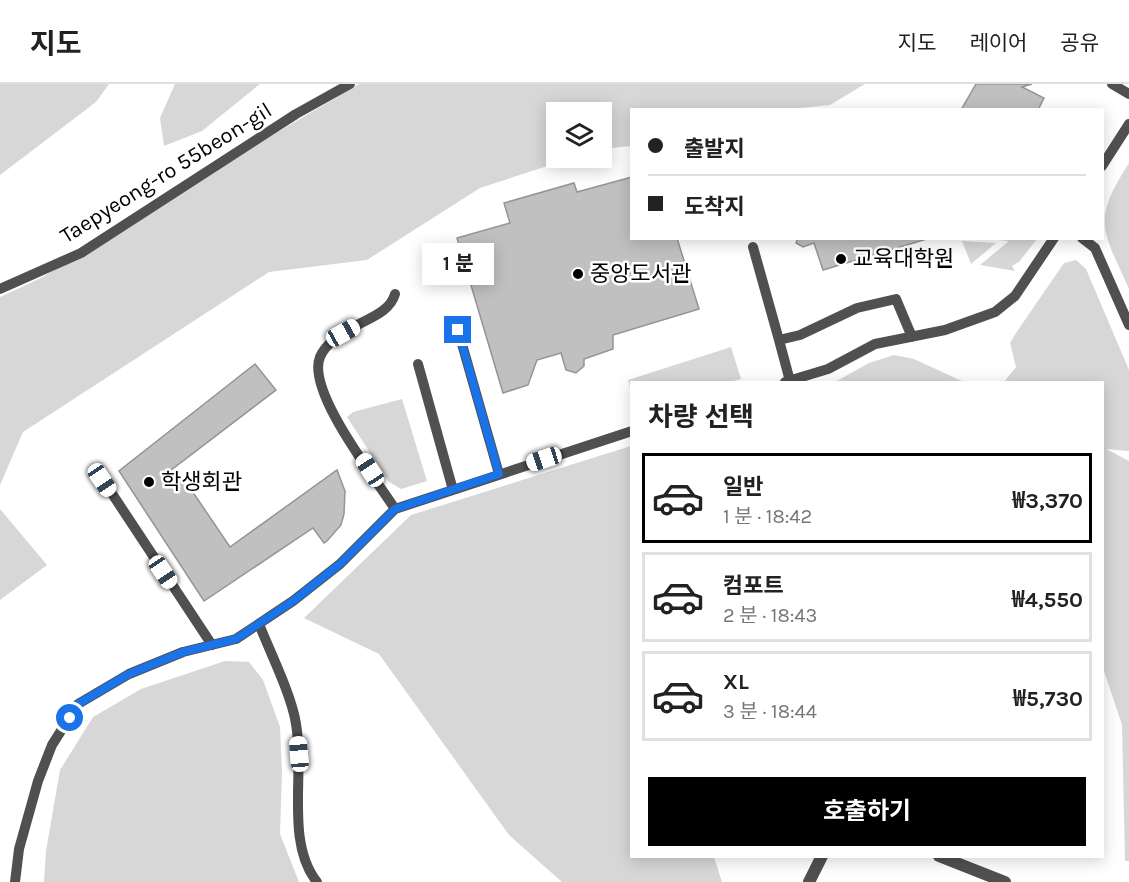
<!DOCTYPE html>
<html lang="ko">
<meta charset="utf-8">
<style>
:root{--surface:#fff;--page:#f6f6f6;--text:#222;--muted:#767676;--line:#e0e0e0;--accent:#000}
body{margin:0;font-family:Karla,"Noto Sans KR",sans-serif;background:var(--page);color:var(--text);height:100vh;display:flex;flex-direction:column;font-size:22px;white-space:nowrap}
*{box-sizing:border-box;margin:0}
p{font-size:20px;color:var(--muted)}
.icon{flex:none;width:33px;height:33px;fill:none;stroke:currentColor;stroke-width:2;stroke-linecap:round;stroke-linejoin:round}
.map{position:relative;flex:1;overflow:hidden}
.drawer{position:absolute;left:630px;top:297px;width:474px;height:477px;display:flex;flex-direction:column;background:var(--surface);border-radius:0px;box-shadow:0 3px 15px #0003}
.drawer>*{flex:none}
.hud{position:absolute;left:630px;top:24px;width:474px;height:132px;border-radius:0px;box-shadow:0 3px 15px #0003;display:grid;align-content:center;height:132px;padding:0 18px;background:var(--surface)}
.controls{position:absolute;left:546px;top:18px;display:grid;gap:12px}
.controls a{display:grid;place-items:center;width:66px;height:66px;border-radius:0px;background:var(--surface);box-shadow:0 3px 15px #0003;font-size:30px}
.end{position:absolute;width:27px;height:27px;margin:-14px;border:8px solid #1a73e8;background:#fff;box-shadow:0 0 0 3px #fff}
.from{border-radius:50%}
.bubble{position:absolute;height:42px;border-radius:0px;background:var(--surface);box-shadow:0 3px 15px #0003;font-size:20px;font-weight:700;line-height:42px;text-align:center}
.car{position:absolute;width:18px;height:36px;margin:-18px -9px;border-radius:8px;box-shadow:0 0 4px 2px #0007;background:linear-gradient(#fff 24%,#345 0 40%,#fff 0 76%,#345 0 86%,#fff 0)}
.hud b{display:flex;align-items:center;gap:21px;height:57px;font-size:22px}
.hud b+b{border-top:2px solid var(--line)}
.hud i{width:15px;height:15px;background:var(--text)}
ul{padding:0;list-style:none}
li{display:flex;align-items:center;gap:18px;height:90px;margin:0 12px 9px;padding:0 6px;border:3px solid var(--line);border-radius:0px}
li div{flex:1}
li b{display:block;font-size:22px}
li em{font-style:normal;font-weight:700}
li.selected{border-color:var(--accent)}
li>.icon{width:54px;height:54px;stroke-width:1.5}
h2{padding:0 18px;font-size:27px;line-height:72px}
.action{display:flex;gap:12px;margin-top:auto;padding:12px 18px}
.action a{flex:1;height:69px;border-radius:0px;background:var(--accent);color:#fff;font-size:24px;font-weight:700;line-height:69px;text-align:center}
header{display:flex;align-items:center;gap:36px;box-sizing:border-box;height:84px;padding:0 30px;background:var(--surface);border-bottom:2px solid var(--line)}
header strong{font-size:28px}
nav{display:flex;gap:33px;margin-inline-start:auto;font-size:21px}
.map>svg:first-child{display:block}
.green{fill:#d7d7d7}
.building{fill:#c0c0c0;stroke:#949494;stroke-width:1.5}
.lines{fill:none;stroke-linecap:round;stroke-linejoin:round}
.lane{stroke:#505050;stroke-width:10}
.street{stroke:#505050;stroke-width:12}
.route{stroke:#1a73e8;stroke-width:8}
.poi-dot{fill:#000;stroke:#fff;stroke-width:2}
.labels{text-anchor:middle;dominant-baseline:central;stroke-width:5;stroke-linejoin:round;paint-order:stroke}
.street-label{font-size:22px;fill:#000;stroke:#fff}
.poi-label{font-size:22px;fill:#000;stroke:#fff;text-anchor:start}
</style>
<header>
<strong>지도</strong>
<nav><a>지도</a><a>레이어</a><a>공유</a></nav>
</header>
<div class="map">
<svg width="1129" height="798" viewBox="0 0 1129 798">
<rect width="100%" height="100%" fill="#fff"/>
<path class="green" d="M 0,0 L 109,0 L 96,18 L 0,91 Z
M 175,0 L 260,0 L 202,47 L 164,62 L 160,34 Z
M 359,0 L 865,0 L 830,21 L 790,25 L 632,26 L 631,62 L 602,65 L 602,28 L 556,28 L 556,74 L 572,74 L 480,104 L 367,176 L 269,188 L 23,348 L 0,401 L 0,213 L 41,194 L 93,163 L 148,125 Z
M 1129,79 L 1129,205 C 1103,146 1091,138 1129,79 Z
M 989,155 L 1037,154 L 1037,155 L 1019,178 L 1012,182 L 1015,187 L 980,181 L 1009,157 Z
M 962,157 L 996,159 L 971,180 Z
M 1076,176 L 1086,185 L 1129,286 L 1129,367 L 1106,365 L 1129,377 L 1129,777 L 1125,777 L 1122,641 L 1102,581 L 1102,298 L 1004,298 L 1016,283 L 1010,259 L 1016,249 L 1064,179 Z
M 731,263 L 741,295 L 730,298 L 632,298 L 631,307 L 628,296 Z
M 894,271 L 914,275 L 964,298 L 835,298 L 869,279 Z
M 402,315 L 427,397 L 401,405 L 389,398 L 347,333 L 353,328 Z
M 631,362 L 632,772 L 714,773 L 722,798 L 562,798 L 509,751 L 379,570 L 304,534 L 411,431 Z
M 0,425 L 47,481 L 0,516 Z
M 225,577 L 249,578 L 263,596 L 280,643 L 282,689 L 280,750 L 299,798 L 44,798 L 46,767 L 60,686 L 93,633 L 141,605 Z"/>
<path class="building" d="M 976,0 L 1032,0 L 1022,3 L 1044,14 L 1038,26 L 961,26 Z
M 632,93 L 632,154 L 677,154 L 699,225 L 613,251 L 613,265 L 584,275 L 584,282 L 576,289 L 566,286 L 561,269 L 537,276 L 528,301 L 503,309 L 457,154 L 510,139 L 504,119 L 574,99 L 577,108 Z
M 798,154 L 930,154 L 823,186 L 814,159 L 803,163 L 796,159 Z
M 255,280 L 276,306 L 166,390 L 174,402 L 184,395 L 230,463 L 337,386 L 345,407 L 344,430 L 341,441 L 327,457 L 324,459 L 313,444 L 204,517 L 119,387 Z"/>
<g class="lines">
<path class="lane" d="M 1112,0 L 1129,10
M 1102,82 L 1129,40
M 1082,154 L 1095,164 L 1129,241
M 753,163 L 779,256
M 0,205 L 81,169 L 296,30 L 350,0
M 395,210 C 390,228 369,234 354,243 C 341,250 326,259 320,273 C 306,307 376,395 395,425
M 458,246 L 499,390
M 418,280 L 453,406
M 790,297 L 779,256 L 800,251 L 857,224 L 896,215 L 912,253
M 785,298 L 828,285 L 875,260 L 945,246 L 995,228 L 1015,212 L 1054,154
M 103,396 L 212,561
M 259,540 C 270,568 292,612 296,640 C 305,689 285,758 317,798
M 15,798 L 19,765 L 38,697 L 52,661 L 78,620 L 129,590 L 183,568 L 236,555 L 293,517 L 340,480 L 395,425 L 632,347"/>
<path class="street" d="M 939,772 L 1005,798
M 809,798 L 822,772"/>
</g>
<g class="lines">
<path class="route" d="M 70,634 L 78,620 L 129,590 L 183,568 L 236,555 L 293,517 L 340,480 L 395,425 L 499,390 L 458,246"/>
</g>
<g class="poi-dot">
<circle cx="841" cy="175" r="6"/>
<circle cx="578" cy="190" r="6"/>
<circle cx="149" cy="398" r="6"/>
</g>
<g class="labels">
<g class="street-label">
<text transform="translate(166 89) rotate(-32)">Taepyeong-ro 55beon-gil</text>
</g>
<g class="poi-label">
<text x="853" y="175">교육대학원</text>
<text x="590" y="190">중앙도서관</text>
<text x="161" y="398">학생회관</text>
</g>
</g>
</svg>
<div class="controls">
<a><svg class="icon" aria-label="layers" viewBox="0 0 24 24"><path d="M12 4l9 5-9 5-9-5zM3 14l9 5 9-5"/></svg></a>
</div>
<i class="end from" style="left:70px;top:634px"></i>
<i class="end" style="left:458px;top:246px"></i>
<div class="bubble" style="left:422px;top:159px;width:72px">1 분</div>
<i class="car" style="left:343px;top:249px;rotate:61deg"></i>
<i class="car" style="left:544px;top:375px;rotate:252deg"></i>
<i class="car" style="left:370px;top:386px;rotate:327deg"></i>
<i class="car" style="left:102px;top:396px;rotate:146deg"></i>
<i class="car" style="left:163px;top:488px;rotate:146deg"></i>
<i class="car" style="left:299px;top:670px;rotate:355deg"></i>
<div class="hud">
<b><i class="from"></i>출발지</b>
<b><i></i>도착지</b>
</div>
<section class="drawer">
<h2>차량 선택</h2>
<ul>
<li class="selected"><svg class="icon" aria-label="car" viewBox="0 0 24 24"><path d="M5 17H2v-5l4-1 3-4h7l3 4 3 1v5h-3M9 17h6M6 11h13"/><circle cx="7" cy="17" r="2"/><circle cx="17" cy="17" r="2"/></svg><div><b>일반</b><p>1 분 · 18:42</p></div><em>₩3,370</em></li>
<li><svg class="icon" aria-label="car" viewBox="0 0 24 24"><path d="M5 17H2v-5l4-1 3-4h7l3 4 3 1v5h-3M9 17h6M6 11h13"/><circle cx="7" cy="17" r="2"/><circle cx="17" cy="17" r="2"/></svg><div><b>컴포트</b><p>2 분 · 18:43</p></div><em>₩4,550</em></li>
<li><svg class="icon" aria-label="car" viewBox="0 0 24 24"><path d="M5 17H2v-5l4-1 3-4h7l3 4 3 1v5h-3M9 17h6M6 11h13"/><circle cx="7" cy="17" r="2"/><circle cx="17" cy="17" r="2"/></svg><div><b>XL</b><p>3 분 · 18:44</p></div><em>₩5,730</em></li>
</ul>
<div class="action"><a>호출하기</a></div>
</section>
</div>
